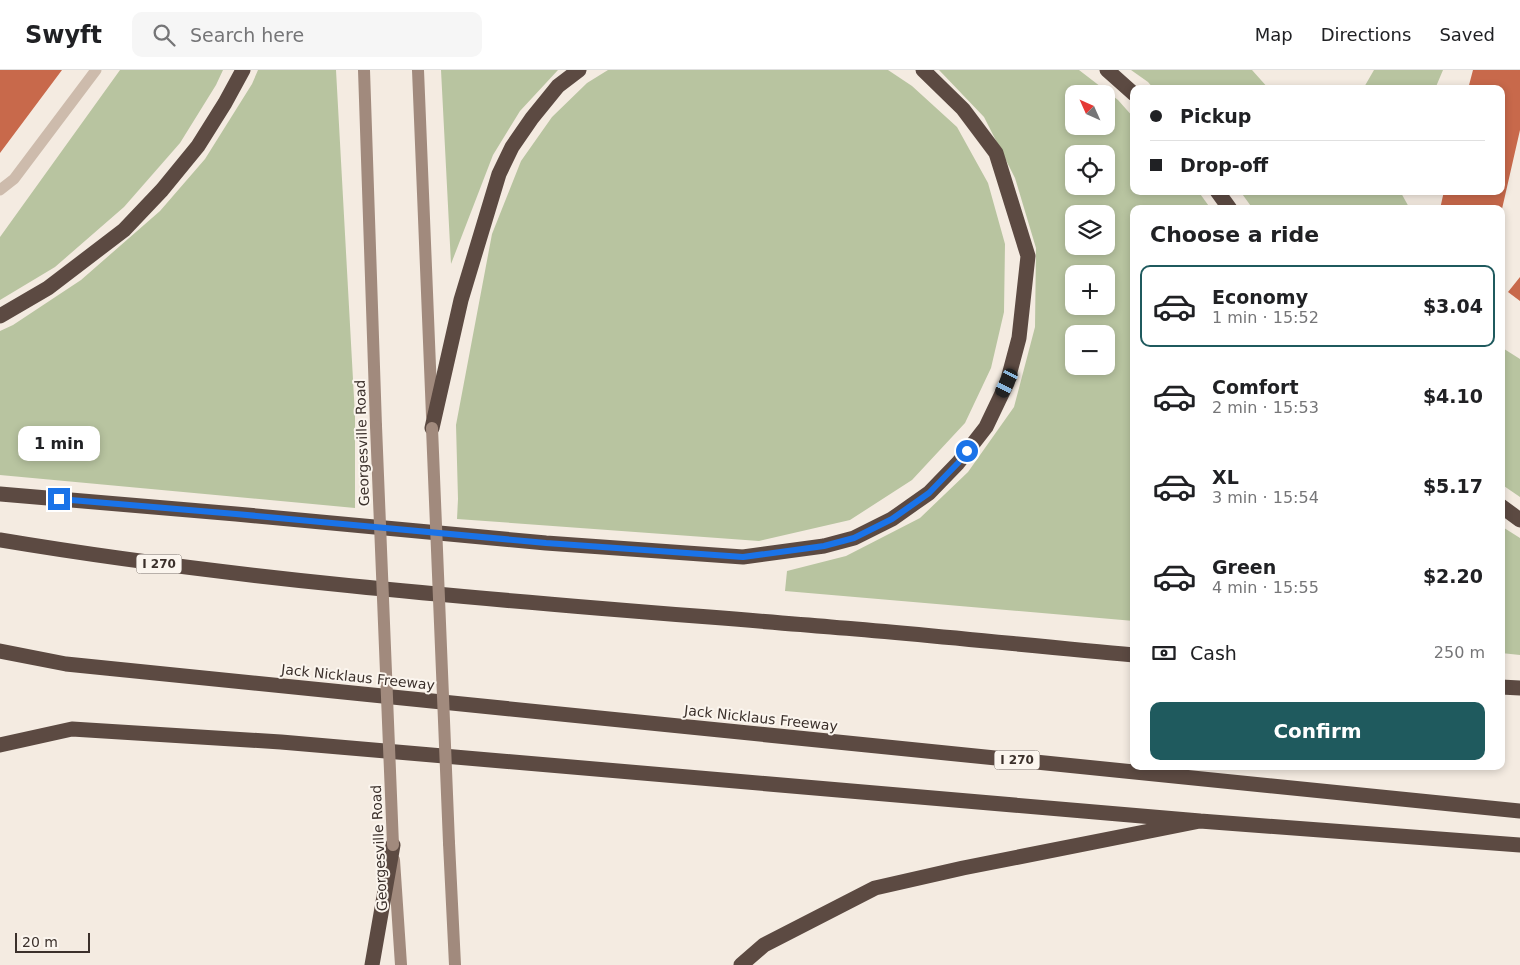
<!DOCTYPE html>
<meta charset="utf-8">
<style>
:root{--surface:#fff;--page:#f6f6f6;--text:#202124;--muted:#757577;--line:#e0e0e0;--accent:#1f5a5e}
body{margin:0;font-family:"DejaVu Sans",sans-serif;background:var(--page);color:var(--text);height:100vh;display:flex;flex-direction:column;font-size:19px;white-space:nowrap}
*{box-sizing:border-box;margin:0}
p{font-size:16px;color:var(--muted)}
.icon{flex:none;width:28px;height:28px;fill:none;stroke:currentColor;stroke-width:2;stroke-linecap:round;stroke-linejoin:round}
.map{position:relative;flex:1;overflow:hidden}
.details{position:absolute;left:1130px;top:135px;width:375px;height:565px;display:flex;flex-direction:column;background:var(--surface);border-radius:10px;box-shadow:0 2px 8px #0003}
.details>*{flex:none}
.guide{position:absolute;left:1130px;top:15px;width:375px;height:110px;border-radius:10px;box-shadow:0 2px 8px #0003;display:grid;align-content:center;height:110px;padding:0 20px;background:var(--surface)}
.needle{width:32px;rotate:315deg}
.controls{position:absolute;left:1065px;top:15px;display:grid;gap:10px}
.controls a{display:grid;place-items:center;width:50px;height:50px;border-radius:10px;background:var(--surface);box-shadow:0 2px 8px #0003;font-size:25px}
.scale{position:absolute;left:15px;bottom:12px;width:75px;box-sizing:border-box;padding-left:5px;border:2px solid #3b302b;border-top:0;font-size:14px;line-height:18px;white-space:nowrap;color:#3b302b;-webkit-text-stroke:4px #fbf5ee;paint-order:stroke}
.end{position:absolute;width:22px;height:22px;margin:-11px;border:6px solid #1a73e8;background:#fff;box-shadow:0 0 0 2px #fff}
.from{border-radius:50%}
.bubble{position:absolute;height:35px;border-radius:10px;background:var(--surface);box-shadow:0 2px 8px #0003;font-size:16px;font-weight:700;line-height:35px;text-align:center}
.car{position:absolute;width:15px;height:30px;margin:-15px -8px;border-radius:6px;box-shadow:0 0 4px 1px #0007;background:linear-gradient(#222 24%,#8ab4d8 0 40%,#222 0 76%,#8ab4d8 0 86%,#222 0)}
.guide b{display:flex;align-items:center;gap:18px;height:48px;font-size:19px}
.guide b+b{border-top:1px solid var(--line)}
.guide i{width:12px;height:12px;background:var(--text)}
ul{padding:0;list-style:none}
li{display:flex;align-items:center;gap:15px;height:82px;margin:0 10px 8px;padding:0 10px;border:2px solid transparent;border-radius:10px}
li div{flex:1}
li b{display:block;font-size:19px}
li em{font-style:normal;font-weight:700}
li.on{border-color:var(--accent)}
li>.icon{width:45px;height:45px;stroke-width:1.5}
h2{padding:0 20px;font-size:22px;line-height:60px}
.pay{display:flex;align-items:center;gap:12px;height:55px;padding:0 20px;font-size:19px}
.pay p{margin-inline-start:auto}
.action{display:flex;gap:10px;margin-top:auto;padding:10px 20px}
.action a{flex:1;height:58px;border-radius:10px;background:var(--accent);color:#fff;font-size:20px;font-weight:700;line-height:58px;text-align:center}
header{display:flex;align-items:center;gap:30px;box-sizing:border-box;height:70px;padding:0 25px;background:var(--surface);border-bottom:1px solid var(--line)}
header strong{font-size:24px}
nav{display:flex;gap:28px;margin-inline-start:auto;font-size:18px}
.search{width:350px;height:45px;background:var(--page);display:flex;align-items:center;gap:12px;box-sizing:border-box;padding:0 18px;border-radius:10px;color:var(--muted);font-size:19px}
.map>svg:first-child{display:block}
.green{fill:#b8c4a0;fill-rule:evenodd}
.building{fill:#c8694b}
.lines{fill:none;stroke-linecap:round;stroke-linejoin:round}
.service{stroke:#cdbbac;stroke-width:11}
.secondary{stroke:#a18a7d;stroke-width:12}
.motorway{stroke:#5c4a42;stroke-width:15}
.secondary-bridge{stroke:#a18a7d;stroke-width:12}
.route{stroke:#1a73e8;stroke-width:6}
.labels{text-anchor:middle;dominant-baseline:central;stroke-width:4;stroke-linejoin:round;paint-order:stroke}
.shield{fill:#fbf5ee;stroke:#756b66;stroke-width:1}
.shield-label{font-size:12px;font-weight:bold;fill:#3b302b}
.street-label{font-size:14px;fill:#3b302b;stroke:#fbf5ee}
</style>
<header>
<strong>Swyft</strong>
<div class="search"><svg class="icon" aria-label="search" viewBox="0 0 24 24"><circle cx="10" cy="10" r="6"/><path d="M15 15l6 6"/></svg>Search here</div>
<nav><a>Map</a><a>Directions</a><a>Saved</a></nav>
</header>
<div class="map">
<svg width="1520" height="895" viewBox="0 0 1520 895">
<rect width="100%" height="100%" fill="#f4ebe1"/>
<path class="green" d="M 120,0 L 223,0 L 216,15 L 180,73 L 124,137 L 55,197 L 0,230 L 0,167 Z
M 258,0 L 336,0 L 355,346 L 355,438 L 0,405 L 0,261 L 13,255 L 81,210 L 160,141 L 205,89 L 252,14 Z
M 441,0 L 558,0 L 520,41 L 493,85 L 451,194 Z
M 608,0 L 888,0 L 912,16 L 957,57 L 988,113 L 1005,174 L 1004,242 L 991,298 L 965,353 L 912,410 L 850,450 L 759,471 L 457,449 L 458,429 L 456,355 L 492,164 L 521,91 L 552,47 L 587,13 Z
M 939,0 L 1079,0 L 1118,30 L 1134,48 L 1134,121 L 1198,121 L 1211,139 L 1134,139 L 1134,551 L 785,521 L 787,501 L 846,486 L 920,448 L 968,402 L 1014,337 L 1035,257 L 1036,178 L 1015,108 L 984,47 ZM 1074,24 L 1106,24 L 1106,56 L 1074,56 ZM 1074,84 L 1106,84 L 1106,116 L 1074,116 ZM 1074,144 L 1106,144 L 1106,176 L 1074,176 ZM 1074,204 L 1106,204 L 1106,236 L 1074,236 ZM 1074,264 L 1106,264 L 1106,296 L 1074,296 Z
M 1131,0 L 1252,0 L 1269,19 L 1154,19 L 1148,12 Z
M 1374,0 L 1443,0 L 1435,19 L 1363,19 Z
M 1240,121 L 1400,121 L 1410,139 L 1253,139 Z
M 1501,277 L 1520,289 L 1520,427 L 1501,414 Z
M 1501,456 L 1520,468 L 1520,585 L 1501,583 Z"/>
<path class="building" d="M 0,0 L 62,0 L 0,83 Z
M 1473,0 L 1520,0 L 1520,60 L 1502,139 L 1440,139 L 1444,121 L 1501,121 L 1501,19 L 1468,19 Z
M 1520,207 L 1520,231 L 1508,222 Z"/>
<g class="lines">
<path class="service" d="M 0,120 L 14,109 L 96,0"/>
<path class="secondary" d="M 364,0 L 376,356
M 418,0 L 432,346
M 449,773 L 455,895
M 394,790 L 401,895"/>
<path class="motorway" d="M 1107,0 L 1134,24
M 1217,121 L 1230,139
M 0,246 L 48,218 L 124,160 L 162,120 L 198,76 L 225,33 L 243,0
M 432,358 L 461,230 L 499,104 L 512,77 L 532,48 L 558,16 L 579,0
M 0,424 L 236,444 L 546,473 L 743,487 L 824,476 L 854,468 L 892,449 L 929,423 L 958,393 L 986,357 L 1007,313 L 1019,268 L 1028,186 L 996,83 L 963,39 L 923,0
M 1501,436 L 1520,450
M 0,470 C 275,516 554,534 831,557 C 932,565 1033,576 1134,585
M 0,581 L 66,594 L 1520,741
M 1501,617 L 1520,618
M 0,675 L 72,659 L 281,672 L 1200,751
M 372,895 L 393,775
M 741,895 L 764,875 L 875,818 L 963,798 L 1200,751 L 1520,775"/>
<path class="secondary-bridge" d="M 376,356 L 393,775
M 432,358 L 449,773"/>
</g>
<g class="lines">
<path class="route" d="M 59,429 L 236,444 L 546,473 L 743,487 L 824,476 L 854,468 L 892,449 L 929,423 L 958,393 L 967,381"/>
</g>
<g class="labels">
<g class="shield">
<rect x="136.5" y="484.5" width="45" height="19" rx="4"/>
<rect x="994.5" y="680.5" width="45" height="19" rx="4"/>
</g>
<g class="shield-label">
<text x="159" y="494">I 270</text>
<text x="1017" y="690">I 270</text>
</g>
<g class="street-label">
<text transform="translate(362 373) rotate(-92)">Georgesville Road</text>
<text transform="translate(358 607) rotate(6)">Jack Nicklaus Freeway</text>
<text transform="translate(761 648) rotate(6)">Jack Nicklaus Freeway</text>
<text transform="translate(379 778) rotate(-93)">Georgesville Road</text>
</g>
</g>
</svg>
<div class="controls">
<a><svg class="needle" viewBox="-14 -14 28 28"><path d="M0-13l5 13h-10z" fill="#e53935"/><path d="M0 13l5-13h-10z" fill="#757577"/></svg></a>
<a><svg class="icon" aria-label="locate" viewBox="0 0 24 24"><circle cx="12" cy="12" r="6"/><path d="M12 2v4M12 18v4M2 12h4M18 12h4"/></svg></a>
<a><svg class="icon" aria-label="layers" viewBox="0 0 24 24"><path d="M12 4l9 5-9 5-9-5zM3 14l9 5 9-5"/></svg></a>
<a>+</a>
<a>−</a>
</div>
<div class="scale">20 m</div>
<i class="end from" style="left:967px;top:381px"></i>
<i class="end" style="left:59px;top:429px"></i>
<div class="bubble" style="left:18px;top:356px;width:82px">1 min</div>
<i class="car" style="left:1007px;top:313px;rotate:206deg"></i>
<div class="guide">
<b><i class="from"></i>Pickup</b>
<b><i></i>Drop-off</b>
</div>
<section class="details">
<h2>Choose a ride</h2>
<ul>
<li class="on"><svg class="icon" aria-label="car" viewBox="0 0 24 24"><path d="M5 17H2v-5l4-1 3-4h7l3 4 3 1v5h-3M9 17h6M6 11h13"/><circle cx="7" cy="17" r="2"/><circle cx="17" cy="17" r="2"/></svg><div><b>Economy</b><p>1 min · 15:52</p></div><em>$3.04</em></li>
<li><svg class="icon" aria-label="car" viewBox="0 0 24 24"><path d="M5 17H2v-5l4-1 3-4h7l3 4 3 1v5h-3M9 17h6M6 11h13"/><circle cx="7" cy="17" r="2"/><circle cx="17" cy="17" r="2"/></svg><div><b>Comfort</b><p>2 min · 15:53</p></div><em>$4.10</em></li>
<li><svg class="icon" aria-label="car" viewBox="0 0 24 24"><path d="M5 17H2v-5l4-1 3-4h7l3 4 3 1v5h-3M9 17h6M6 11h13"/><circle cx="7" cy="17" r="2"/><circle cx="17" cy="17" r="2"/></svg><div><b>XL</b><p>3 min · 15:54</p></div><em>$5.17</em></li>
<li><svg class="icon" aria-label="car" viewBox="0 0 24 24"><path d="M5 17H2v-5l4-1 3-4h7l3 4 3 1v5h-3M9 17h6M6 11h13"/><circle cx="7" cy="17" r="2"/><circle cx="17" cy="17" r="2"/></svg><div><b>Green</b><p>4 min · 15:55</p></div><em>$2.20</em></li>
</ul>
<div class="pay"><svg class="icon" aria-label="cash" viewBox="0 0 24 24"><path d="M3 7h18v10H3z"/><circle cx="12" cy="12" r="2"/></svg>Cash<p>250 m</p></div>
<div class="action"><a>Confirm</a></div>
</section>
</div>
